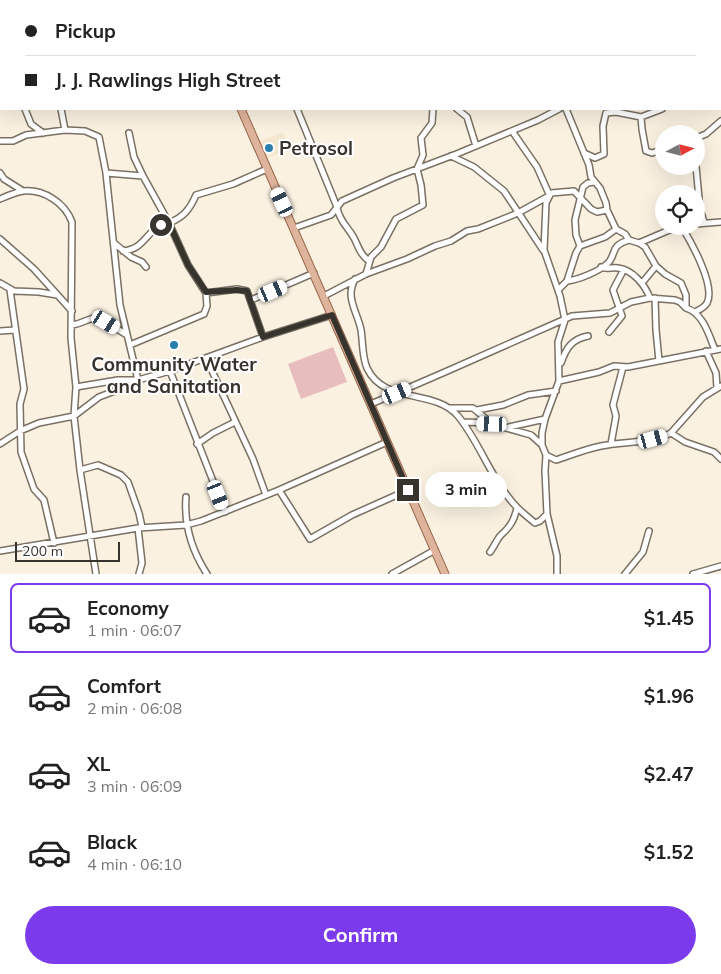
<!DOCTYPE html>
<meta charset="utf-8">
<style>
:root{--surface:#fff;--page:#f2f2f2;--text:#222;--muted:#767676;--line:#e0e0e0;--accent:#7c3aed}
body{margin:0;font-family:Mulish,sans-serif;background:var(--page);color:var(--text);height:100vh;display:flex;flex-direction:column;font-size:19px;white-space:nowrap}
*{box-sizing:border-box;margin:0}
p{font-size:16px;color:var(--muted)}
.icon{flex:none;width:28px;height:28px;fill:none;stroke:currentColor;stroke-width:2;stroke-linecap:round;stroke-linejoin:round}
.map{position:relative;height:574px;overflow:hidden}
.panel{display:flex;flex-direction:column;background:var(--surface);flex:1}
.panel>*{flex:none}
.guide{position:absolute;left:0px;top:0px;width:721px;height:110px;box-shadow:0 5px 20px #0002;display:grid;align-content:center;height:110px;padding:0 25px;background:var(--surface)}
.needle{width:32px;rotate:83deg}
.fabs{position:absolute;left:655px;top:125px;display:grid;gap:10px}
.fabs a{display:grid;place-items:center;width:50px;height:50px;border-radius:50%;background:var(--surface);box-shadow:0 5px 20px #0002;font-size:25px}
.scale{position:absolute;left:15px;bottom:12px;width:105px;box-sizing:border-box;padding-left:5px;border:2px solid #37332d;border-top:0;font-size:14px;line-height:18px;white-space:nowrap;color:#37332d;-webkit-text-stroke:4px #fff;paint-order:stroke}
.end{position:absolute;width:22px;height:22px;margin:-11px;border:6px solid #37332d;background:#fff;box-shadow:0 0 0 2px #fff}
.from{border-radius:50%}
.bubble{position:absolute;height:35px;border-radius:18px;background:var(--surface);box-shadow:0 5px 20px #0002;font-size:16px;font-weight:700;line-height:35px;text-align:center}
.car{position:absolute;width:15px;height:30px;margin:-15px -8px;border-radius:6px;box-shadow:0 0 4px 1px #0007;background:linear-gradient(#fff 24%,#345 0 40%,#fff 0 76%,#345 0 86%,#fff 0)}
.guide b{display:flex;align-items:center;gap:18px;height:48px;font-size:19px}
.guide b+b{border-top:1px solid var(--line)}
.guide i{width:12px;height:12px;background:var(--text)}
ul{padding:9px 0 0;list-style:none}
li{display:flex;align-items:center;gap:15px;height:70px;margin:0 10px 8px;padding:0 15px;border:2px solid transparent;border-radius:8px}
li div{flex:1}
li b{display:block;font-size:19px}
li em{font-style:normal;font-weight:700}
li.on{border-color:var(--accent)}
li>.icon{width:45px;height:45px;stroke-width:1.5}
.cta{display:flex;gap:10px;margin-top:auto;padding:10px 25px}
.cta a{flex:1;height:58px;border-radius:30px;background:var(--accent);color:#fff;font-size:20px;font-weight:700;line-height:58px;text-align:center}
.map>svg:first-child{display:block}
.built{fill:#f4e7d0}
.green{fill:#e7bdbd}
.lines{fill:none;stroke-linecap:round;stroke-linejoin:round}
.minor-casing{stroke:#7a7164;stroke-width:8}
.major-casing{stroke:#97664a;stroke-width:9}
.minor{stroke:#fff;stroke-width:5}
.major{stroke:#dfb49c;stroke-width:7}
.route{stroke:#37332d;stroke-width:6}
.poi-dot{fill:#2a7eae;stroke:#fff;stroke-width:2}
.labels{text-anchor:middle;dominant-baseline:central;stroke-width:4;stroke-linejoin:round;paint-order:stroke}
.poi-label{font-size:19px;font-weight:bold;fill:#37332d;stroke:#fff;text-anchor:start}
</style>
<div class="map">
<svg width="721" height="574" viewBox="0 0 721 574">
<rect width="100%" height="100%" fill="#faf1e1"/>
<path class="built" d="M 283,132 L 290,149 L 265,159 L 258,142 Z"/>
<path class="green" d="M 333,347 L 347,382 L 301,399 L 288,364 Z"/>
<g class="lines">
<defs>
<path id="minor" d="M 56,0 L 58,1
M 265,0 L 265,1
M 298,0 L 299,1
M 356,0 L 356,1
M 514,0 L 515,1
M 661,0 L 662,1
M 709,0 L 709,1
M 75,1 L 78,0
M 448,1 L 449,0
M 720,27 L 721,27
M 0,37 L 1,36
M 25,109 L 31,124 L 43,133
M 61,109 L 65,130
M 297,109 L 337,207
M 457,109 L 467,117 L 476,146
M 566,109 L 589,165 L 591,177 L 600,188 L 606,203 L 607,210 L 616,229 L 625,234 L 629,240 L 639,243 L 645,247 L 656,266 L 665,274 L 681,283 L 686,295 L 686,308 C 703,313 709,335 715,350
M 662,109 L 641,117 L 642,129 L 646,151 L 652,153 L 664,149
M 512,131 L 537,167 L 549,194
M 129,133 L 134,157 L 143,176 L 169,223 L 188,265 L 206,293 L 207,306 L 204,314 L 130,345
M 696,138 L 706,134 L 721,121
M 0,141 L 13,141 L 26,135 L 65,130 L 85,131 L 99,137 L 106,173 L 120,305 L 138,380 L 118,380 L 76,387
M 584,153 L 595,158 L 604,154 L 603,126 L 606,113 L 616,112 L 641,117
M 451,156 L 474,167 L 504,191 L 543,250
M 696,166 L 700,209 L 704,222
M 0,173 L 4,179 L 23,191
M 106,173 L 143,176
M 0,199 C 7,196 16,192 23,191 C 44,189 65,203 72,222 L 71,338 L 76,387 L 74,416 L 80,470 L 96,574
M 337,208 C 341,224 347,225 354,238 C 359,248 360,254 369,261
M 696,224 L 721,222
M 682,227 C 691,242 716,286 707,303 C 704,308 699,310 695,312
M 294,228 L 331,215 L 342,201 L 393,178 L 459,153 L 538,120 L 559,109
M 0,239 L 34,269 L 72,311
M 114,243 L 131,257 L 142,262 L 146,267
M 639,243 L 667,231 L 686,226
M 580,246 L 576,235 L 575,220 L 583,187 L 588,183 L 594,182
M 123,251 C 141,249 143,239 155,229 C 159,225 164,225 169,223 C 184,217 190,209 196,195 L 233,184 L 267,169
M 601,267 C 607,270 611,267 618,268 C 633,270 645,285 650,298
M 366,274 L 371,257 L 381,247 L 396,219 L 423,205 L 421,185 L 417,169 L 423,155 L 421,138 L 432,123 L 433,109
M 355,279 C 353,283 351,289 351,294 C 351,306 359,318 361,330 C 363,342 362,357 367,368 C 384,405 434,388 458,416 C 477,439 488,470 506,494 C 515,507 523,513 535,523 L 540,521 L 547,514
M 567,281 C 578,280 600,271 608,263 C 617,254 609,246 629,240
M 0,283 L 14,291 L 39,292 L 57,295
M 642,283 L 656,266
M 10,290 L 24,389 L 20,404 L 21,452 L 34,489 L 44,500 L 54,543
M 558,290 L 567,281 L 576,253 L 580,246 L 605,237 L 616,229
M 206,293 L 237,289 L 247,291 L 263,337
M 324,296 L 366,274 L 407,259 L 435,246 L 451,241 L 467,231 L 478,229 L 518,213 L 547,197
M 655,298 L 656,330 L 659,361
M 251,300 L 314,273
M 72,325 C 82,324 92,316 101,317 L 106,322 L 127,335
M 0,331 L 15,330
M 609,332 L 622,316 L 613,290 L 623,271
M 706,351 L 716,373 L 717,388
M 206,358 L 253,459 L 266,495
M 561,363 C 566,348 572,339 588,336
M 170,371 L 225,512
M 559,381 L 599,372 L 614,366 L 628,367 L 721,349
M 371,404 L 445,372 L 572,316 L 610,313 L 631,302 L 650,298 L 675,300 L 680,302 L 686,308
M 449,408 L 473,408 L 492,424 L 531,435 L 542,445 L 546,455 L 545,471 L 547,514 L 557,556 L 557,574
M 477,410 L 503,405 L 528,395 L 556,391
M 463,422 L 491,423
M 509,427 L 545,419
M 671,433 L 685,442 L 714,452 L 721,459
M 0,444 L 20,431 L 39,423 L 74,416 L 99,397 L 133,384 L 138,380 L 170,371 L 263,337 L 332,315
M 197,444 L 213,433 L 235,422
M 611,444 L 616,416 L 613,405 L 623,367
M 542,445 L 542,433 L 545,419 L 559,381 L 558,342 L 565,320 L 560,296 L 544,250 L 546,203 L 551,193 L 574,191 L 591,209 L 597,212 L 607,210
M 546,455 L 556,460 C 571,455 586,449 601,446 C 624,441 649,444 671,433 L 703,397 L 721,386
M 80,470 L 98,465 L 121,475 L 128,482 L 139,513 L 142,527
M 279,490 L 310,539 L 352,515 L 408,490
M 186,497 C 184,524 192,551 207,574
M 138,528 L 142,563 L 139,574
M 0,551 L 138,528 L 186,525 L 201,521 L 279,490 L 387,442
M 490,552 C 494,547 497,539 501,535 C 511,526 514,520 517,508
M 392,574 L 435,550
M 625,574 L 643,552 L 649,531
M 693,574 L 721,566"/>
<path id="major" d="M 195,0 L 195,1
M 241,109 L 445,574"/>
</defs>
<use href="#minor" class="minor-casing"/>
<use href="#major" class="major-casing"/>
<use href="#minor" class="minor"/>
<use href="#major" class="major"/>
</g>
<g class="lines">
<path class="route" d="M 161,225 L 169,223 L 188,265 L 206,292 L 237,290 L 247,291 L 263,337 L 332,315 L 408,490"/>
</g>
<g class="poi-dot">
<circle cx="269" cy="148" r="5"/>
<circle cx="174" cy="345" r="5"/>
</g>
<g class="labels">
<g class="poi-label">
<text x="279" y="148">Petrosol</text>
<text x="174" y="364" text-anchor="middle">Community Water<tspan x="174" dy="22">and Sanitation</tspan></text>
</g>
</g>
</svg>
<div class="fabs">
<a><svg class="needle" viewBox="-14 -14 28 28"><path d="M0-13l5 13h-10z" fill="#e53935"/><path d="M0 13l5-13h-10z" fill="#767676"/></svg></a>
<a><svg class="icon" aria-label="locate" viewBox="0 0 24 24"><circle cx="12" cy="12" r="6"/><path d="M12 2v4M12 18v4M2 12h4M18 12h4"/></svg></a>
</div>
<div class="scale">200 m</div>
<i class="end from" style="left:161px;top:225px"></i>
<i class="end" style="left:408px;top:490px"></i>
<div class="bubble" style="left:425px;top:472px;width:82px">3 min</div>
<i class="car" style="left:282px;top:202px;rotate:335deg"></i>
<i class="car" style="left:273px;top:291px;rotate:67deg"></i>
<i class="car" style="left:106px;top:322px;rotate:121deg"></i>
<i class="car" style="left:397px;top:393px;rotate:67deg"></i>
<i class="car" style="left:492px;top:424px;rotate:272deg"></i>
<i class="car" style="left:653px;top:439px;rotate:75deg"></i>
<i class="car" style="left:218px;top:495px;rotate:158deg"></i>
<div class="guide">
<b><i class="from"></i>Pickup</b>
<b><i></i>J. J. Rawlings High Street</b>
</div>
</div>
<section class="panel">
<ul>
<li class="on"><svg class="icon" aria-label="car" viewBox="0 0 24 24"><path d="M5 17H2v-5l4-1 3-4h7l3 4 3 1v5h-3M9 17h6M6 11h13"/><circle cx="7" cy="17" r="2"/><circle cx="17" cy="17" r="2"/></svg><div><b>Economy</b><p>1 min · 06:07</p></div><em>$1.45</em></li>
<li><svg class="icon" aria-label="car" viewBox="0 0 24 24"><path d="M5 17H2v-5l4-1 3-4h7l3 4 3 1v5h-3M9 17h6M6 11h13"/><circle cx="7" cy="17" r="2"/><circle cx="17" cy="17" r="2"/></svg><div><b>Comfort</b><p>2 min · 06:08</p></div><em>$1.96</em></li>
<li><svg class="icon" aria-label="car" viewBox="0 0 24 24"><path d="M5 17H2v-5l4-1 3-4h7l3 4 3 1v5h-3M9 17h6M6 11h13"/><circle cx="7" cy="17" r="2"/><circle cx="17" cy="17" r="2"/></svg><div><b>XL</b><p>3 min · 06:09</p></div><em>$2.47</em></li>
<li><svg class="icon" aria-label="car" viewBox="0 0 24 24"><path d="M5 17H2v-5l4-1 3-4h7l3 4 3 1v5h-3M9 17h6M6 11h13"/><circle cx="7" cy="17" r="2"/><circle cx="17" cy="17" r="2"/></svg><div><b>Black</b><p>4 min · 06:10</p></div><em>$1.52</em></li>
</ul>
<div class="cta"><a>Confirm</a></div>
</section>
